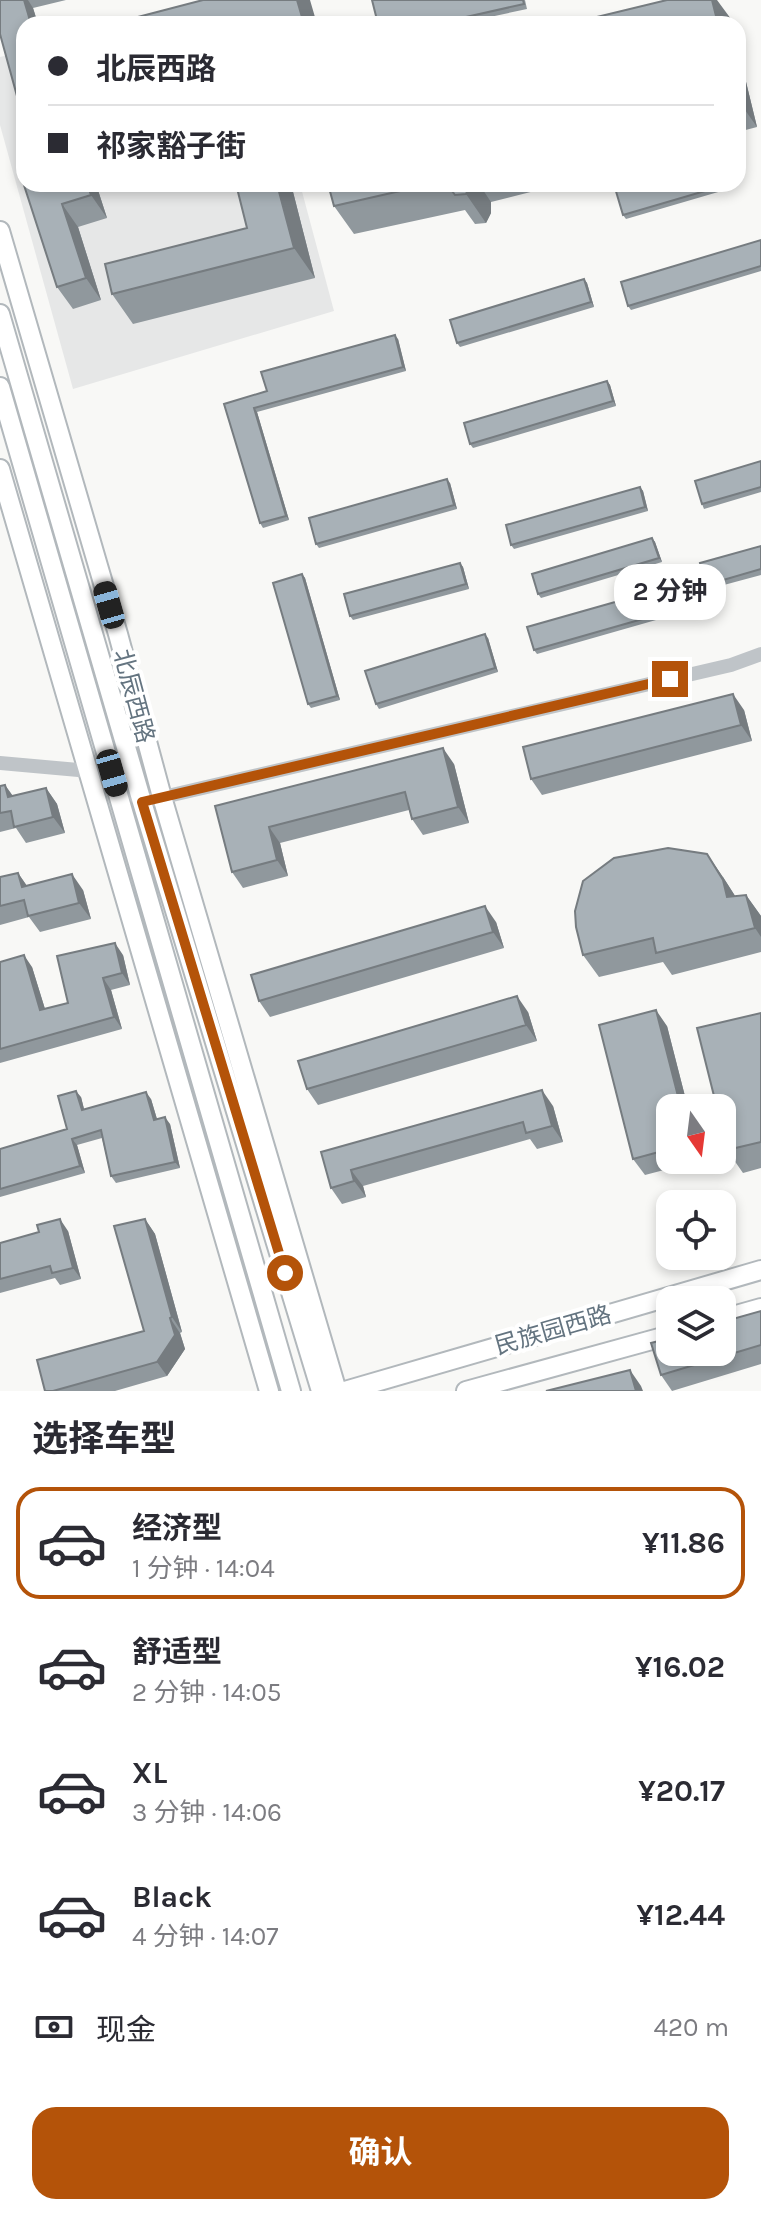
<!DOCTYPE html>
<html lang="zh">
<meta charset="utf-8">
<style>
:root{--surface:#fff;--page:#f2f2f3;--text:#2b2b33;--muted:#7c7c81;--line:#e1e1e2;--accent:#b45309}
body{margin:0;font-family:Karla,"Noto Sans SC",sans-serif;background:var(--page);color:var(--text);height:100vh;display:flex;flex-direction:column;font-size:30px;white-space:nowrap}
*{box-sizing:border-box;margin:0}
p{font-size:26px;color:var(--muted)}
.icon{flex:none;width:44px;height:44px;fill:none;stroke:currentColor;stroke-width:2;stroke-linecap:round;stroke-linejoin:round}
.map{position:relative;height:1391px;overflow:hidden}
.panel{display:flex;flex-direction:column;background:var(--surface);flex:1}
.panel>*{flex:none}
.banner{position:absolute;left:16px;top:16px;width:730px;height:176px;border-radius:24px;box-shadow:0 4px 12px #0003;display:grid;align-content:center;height:176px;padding:0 32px;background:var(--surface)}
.needle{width:52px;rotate:166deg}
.buttons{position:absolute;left:656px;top:1094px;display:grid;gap:16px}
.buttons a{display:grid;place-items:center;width:80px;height:80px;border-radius:16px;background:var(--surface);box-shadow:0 4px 12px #0003;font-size:40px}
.end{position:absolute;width:36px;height:36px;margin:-18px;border:10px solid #b45309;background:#fff;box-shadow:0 0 0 4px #fff}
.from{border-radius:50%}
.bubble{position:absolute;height:56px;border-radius:24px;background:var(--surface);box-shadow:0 4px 12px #0003;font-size:26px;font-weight:700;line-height:56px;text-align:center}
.car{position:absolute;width:24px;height:48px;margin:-24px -12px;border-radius:10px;box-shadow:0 0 6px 2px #0007;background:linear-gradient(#222 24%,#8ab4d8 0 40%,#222 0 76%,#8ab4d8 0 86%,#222 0)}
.banner b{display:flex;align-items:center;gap:28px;height:76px;font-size:30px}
.banner b+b{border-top:2px solid var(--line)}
.banner i{width:20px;height:20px;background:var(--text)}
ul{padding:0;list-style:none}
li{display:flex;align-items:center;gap:24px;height:112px;margin:0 16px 12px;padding:0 16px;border:4px solid transparent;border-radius:24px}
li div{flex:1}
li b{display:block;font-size:30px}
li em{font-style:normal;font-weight:700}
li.on{border-color:var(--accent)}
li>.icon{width:72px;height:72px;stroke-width:1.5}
h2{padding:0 32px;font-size:36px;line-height:96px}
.pay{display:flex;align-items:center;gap:20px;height:88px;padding:0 32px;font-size:30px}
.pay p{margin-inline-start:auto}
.action{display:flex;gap:16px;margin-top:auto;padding:16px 32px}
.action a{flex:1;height:92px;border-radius:24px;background:var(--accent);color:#fff;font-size:32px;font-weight:700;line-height:92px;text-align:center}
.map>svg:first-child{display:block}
.built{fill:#e6e7e7}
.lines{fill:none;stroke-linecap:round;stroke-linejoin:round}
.secondary-casing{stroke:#b2b8bc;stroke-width:22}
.street{stroke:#bfc4c8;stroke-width:14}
.secondary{stroke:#fff;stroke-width:18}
.wall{fill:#90989d}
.shaded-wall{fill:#767c80}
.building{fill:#a8b1b7;stroke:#767c80;stroke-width:2}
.route{stroke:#b45309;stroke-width:10}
.labels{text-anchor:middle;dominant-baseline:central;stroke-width:8;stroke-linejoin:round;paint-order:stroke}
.street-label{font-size:24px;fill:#647480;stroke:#fff}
</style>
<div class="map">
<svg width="761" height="1391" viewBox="0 0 761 1391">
<rect width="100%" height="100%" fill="#f8f8f6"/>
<path class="built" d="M 24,51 L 24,184 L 300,184 L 334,311 L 73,389 L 0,125 L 0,57 Z"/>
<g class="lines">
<defs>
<path id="secondary" d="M 0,231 L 118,634 L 162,797 L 337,1391
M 0,314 L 142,802 L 321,1391
M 0,387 L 291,1391
M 0,469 L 269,1391
M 722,1319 L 761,1308
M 345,1391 L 761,1270
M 466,1391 L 670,1335"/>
</defs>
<use href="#secondary" class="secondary-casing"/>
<path class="street" d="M 0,763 L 112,773 L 142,802 L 731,665 L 761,654"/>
<use href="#secondary" class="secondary"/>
</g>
<path class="wall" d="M 0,0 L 66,0 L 33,8 L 38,24 L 24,24 L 24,114 L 20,107 Z
M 525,0 L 527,9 L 457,24 L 378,24 Z
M 738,49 L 757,127 L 738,132 Z
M 22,179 L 96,184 L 107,218 L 78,227 L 101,300 L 73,309 L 57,287 Z
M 236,184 L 291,184 L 315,278 L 133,324 L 112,294 L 247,228 Z
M 328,184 L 562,184 L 491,202 L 491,213 L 486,223 L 475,224 L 465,210 L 354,234 L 334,206 Z
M 723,184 L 725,190 L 626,219 L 623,215 Z
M 761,240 L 761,271 L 631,310 L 628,306 Z
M 584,279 L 587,283 L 594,307 L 460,347 L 457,343 Z
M 398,339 L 406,371 L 257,412 L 289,520 L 263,528 L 260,523 L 224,404 L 267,391 Z
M 607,381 L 610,385 L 616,406 L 473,448 L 470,444 Z
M 761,461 L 761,492 L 704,509 L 702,504 Z
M 450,483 L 457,509 L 319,548 L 316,544 Z
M 640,487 L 643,491 L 648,511 L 514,549 L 511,545 Z
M 652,538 L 655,542 L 662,562 L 541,598 L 538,594 Z
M 761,546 L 761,575 L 709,589 L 706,585 Z
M 460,563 L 463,567 L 469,589 L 353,620 L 350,616 Z
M 302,574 L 305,578 L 340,700 L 311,708 L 308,704 Z
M 668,587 L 671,591 L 677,614 L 537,654 L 534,650 Z
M 488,638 L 498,672 L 379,709 L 376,704 Z
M 744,710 L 752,741 L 542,795 L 531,779 Z
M 454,764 L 469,823 L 423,835 L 412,819 L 409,810 L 280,843 L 288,876 L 243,888 L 232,872 L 215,806 Z
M 5,785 L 13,796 L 46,788 L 57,804 L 65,833 L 26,843 L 16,828 L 0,832 L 0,786 Z
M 18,873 L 27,886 L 83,890 L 91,919 L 40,932 L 29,917 L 0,925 L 0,877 Z
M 723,877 L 735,896 L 746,895 L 761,916 L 761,952 L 672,975 L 663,962 L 599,977 L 583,955 Z
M 496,922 L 504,948 L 270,1017 L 259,1001 Z
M 123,955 L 130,985 L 111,990 L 122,1029 L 0,1063 L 0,962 L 32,967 L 45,1009 L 68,1003 Z
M 528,1012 L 537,1041 L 318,1105 L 307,1089 Z
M 761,1013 L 761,1168 L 743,1173 L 727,1150 Z
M 667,1026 L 688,1108 L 670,1108 L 670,1160 L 702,1160 L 645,1175 L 633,1159 Z
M 81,1097 L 84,1109 L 151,1099 L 157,1119 L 170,1124 L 180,1168 L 116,1183 L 111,1176 L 102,1138 L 77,1145 L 85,1173 L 0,1197 L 0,1149 L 67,1129 Z
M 553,1106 L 563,1142 L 537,1149 L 530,1139 L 363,1186 L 366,1197 L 342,1204 L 331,1188 L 321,1152 Z
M 145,1219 L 155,1234 L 182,1332 L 180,1333 L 185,1349 L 167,1376 L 115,1391 L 45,1391 L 144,1331 Z
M 68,1231 L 81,1279 L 60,1285 L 55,1278 L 0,1293 L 0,1243 Z
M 761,1311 L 761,1364 L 672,1391 L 661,1375 Z"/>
<path class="shaded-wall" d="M 24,0 L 28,0 L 33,8 L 38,24 L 31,24 Z
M 297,0 L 310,0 L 317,24 L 304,24 Z
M 712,0 L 717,0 L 731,19 L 732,24 L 718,24 Z
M 738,49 L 757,127 L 738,100 Z
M 87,184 L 96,184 L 107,218 L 91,195 Z
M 277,184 L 291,184 L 315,278 L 294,248 Z
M 471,184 L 479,184 L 491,202 L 491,213 L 486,223 L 466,194 Z
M 62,204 L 78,227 L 101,300 L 86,278 Z
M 584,279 L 587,283 L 594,307 L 591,302 Z
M 395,335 L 398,339 L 406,371 L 403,367 Z
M 607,381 L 610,385 L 616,406 L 613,401 Z
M 254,408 L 257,412 L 289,520 L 286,516 Z
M 447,479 L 450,483 L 457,509 L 454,505 Z
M 640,487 L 643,491 L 648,511 L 645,507 Z
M 652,538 L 655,542 L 662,562 L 659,558 Z
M 460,563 L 463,567 L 469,589 L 466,584 Z
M 302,574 L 305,578 L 340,700 L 337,696 Z
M 668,587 L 671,591 L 677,614 L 674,610 Z
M 485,634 L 488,638 L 498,672 L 495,668 Z
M 733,694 L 744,710 L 752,741 L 741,725 Z
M 443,748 L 454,764 L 469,823 L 458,807 Z
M 5,785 L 16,801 L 8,797 Z
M 46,788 L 57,804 L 65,833 L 53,817 Z
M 269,827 L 280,843 L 288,876 L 277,860 Z
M 707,854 L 723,877 L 739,902 L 727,897 Z
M 18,873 L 29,889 L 22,887 Z
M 72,874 L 83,890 L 91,919 L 79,903 Z
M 746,895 L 761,916 L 761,937 L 755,928 Z
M 485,906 L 496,922 L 504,948 L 493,932 Z
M 115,943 L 123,955 L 130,985 L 122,973 Z
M 24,955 L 32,967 L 49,1022 L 40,1010 Z
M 103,978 L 111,990 L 122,1029 L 114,1017 Z
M 517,996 L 528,1012 L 537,1041 L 526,1025 Z
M 656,1010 L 667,1026 L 688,1108 L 681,1108 Z
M 542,1090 L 553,1106 L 563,1142 L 552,1126 Z
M 76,1091 L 81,1097 L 86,1117 L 82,1110 Z
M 146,1092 L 151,1099 L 159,1126 L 154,1120 Z
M 165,1117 L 170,1124 L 180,1168 L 175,1162 Z
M 72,1139 L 77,1145 L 85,1173 L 80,1166 Z
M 351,1170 L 363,1186 L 366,1197 L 354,1181 Z
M 60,1219 L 68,1231 L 81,1279 L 73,1268 Z
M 145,1219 L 155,1234 L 182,1332 L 172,1317 Z
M 170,1318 L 180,1333 L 185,1349 L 167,1376 L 157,1362 Z
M 630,1370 L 641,1386 L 643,1391 L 636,1391 Z"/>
<path class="building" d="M 0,0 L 24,0 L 31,24 L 24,24 L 24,106 L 20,107 L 0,34 Z
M 203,0 L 297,0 L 304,24 L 111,24 Z
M 372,0 L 523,0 L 524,4 L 435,24 L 378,24 Z
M 667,0 L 712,0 L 718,24 L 576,24 L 576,22 Z
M 22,179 L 24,179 L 24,184 L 87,184 L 91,195 L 62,204 L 86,278 L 57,287 Z
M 236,184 L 277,184 L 294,248 L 112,294 L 105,264 L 247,228 Z
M 328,184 L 431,184 L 334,206 Z
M 447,184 L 471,184 L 466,194 L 455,195 Z
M 630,184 L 722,184 L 722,186 L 623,215 L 615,188 Z
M 761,240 L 761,266 L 628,306 L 621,282 Z
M 584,279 L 591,302 L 457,343 L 450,320 Z
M 395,335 L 403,367 L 254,408 L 286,516 L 260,523 L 224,404 L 267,391 L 261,372 Z
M 607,381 L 613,401 L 470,444 L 464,423 Z
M 761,461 L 761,487 L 702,504 L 695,481 Z
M 447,479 L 454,505 L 316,544 L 309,518 Z
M 640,487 L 645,507 L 511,545 L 506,525 Z
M 652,538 L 659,558 L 538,594 L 532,574 Z
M 761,546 L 761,569 L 706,585 L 700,563 Z
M 460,563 L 466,584 L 350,616 L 344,594 Z
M 302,574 L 337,696 L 308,704 L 273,583 Z
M 668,587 L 674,610 L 534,650 L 527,627 Z
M 485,634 L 495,668 L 376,704 L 365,671 Z
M 733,694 L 741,725 L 531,779 L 523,747 Z
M 443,748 L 458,807 L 412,819 L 405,792 L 269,827 L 277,860 L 232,872 L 215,806 Z
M 5,785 L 8,797 L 46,788 L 53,817 L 14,827 L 11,811 L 0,813 L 0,786 Z
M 668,848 L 707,854 L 723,880 L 727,897 L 746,895 L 755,928 L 656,953 L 653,938 L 583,955 L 576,927 L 575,911 L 583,881 L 614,858 Z
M 18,873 L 22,887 L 72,874 L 79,903 L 28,916 L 24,900 L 0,906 L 0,877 Z
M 485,906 L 493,932 L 259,1001 L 251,975 Z
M 115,943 L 122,973 L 103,978 L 114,1017 L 0,1049 L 0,962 L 24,955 L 40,1010 L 68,1003 L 57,956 Z
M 517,996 L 526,1025 L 307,1089 L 298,1061 Z
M 656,1010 L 681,1108 L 670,1108 L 670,1149 L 633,1159 L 599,1025 Z
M 761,1013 L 761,1142 L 727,1150 L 722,1130 L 722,1108 L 717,1108 L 697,1028 Z
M 542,1090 L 552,1126 L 526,1133 L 523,1122 L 351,1170 L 354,1181 L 331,1188 L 321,1152 Z
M 76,1091 L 82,1110 L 146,1092 L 154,1120 L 165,1117 L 175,1162 L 111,1176 L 101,1130 L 72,1139 L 80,1166 L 0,1189 L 0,1149 L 67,1129 L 58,1096 Z
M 60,1219 L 73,1268 L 52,1273 L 50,1266 L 0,1279 L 0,1243 L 39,1232 L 37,1225 Z
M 145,1219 L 172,1317 L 170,1318 L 175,1335 L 157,1362 L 53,1391 L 45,1391 L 37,1360 L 144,1331 L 114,1226 Z
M 761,1311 L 761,1345 L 661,1375 L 651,1343 L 670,1338 L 670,1352 L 722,1352 L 722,1322 Z
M 630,1370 L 636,1391 L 546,1391 Z"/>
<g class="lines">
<path class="route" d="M 285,1273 L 142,802 L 670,679"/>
</g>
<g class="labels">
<g class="street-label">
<text transform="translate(134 696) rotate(75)">北辰西路</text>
<text transform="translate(553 1330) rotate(-16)">民族园西路</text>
</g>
</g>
</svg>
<div class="buttons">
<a><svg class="needle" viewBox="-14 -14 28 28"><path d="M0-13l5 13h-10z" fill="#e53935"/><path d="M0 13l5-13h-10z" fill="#7c7c81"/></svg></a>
<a><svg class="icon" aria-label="locate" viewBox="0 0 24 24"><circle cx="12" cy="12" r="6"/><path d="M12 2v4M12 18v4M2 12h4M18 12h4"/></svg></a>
<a><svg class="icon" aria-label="layers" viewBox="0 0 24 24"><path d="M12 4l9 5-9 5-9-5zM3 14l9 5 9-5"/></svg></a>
</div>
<i class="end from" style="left:285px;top:1273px"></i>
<i class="end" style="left:670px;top:679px"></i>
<div class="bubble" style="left:614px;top:564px;width:112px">2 分钟</div>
<i class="car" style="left:109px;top:605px;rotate:344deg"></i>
<i class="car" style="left:112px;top:773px;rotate:164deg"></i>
<div class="banner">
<b><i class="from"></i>北辰西路</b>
<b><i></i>祁家豁子街</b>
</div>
</div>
<section class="panel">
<h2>选择车型</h2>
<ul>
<li class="on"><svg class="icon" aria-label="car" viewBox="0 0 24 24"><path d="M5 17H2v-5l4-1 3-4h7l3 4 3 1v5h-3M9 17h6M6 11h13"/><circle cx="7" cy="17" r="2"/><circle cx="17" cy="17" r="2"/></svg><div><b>经济型</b><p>1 分钟 · 14:04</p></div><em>¥11.86</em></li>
<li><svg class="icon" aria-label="car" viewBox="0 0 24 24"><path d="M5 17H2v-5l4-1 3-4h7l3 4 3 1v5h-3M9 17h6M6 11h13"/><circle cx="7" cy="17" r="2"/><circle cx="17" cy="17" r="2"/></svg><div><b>舒适型</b><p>2 分钟 · 14:05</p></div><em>¥16.02</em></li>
<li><svg class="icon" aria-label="car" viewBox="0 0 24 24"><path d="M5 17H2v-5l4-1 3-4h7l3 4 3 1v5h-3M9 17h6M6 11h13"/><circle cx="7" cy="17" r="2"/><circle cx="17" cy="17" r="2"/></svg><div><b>XL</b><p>3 分钟 · 14:06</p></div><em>¥20.17</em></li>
<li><svg class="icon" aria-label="car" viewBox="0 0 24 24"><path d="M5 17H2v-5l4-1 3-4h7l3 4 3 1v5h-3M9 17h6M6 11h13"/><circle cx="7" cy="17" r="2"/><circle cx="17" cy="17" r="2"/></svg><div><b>Black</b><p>4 分钟 · 14:07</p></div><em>¥12.44</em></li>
</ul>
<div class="pay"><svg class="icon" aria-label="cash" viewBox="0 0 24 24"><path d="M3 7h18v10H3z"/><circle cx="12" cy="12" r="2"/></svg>现金<p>420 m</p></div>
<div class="action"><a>确认</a></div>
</section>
